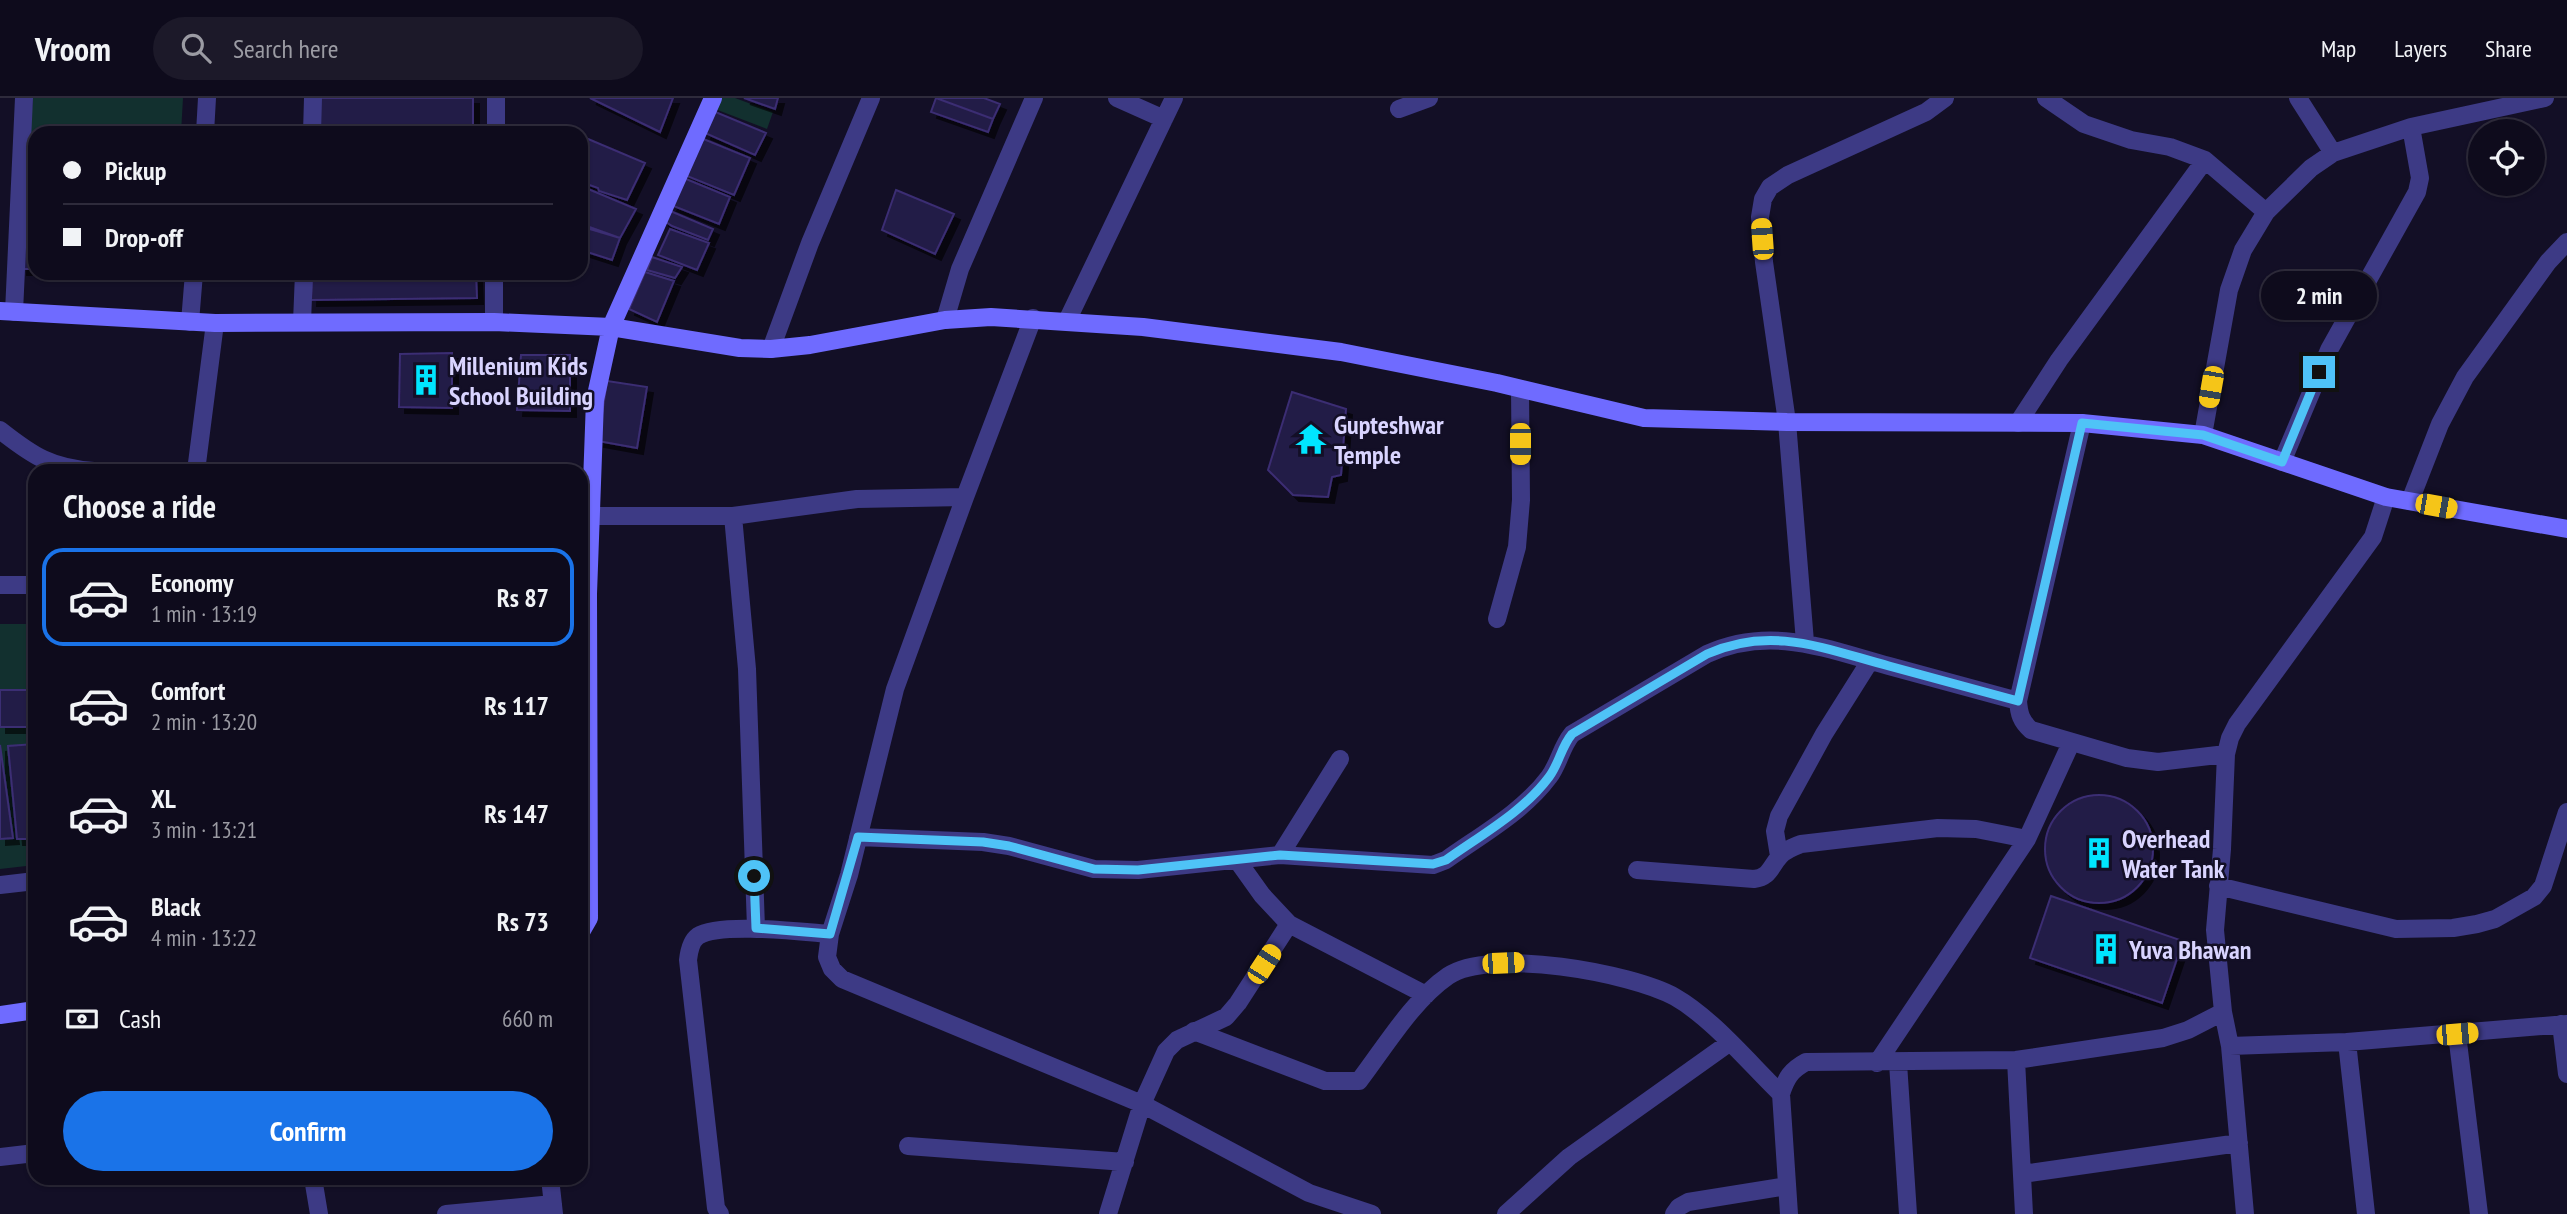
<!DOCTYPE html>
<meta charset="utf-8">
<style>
:root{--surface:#0e0b1c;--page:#1c1929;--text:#f1f3f6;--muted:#9b9ba3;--line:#2e2b3b;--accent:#1a73e8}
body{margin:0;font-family:"PT Sans Narrow",sans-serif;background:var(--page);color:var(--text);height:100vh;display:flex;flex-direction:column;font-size:26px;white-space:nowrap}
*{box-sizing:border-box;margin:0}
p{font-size:23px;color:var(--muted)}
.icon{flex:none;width:38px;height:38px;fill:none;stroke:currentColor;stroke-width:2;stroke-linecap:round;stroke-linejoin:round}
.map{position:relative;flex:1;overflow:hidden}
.sheet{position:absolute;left:28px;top:366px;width:560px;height:721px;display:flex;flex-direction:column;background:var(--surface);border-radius:21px;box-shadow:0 2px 5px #0004,0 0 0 2px var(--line)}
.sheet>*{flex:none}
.hud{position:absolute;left:28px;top:28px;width:560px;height:154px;border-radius:21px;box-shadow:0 2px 5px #0004,0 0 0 2px var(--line);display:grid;align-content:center;height:154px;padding:0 35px;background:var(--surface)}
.controls{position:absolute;left:2468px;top:21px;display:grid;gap:14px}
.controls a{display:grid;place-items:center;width:77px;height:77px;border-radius:50%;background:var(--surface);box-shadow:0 2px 5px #0004,0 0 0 2px var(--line);font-size:35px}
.end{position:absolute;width:32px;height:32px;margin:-16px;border:9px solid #4fc3f7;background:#111;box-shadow:0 0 0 4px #111}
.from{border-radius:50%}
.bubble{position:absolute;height:49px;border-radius:24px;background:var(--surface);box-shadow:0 2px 5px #0004,0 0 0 2px var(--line);font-size:23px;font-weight:800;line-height:49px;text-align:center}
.car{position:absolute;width:21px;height:42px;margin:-21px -10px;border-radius:9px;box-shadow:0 0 5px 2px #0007;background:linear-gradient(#f5c518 24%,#345 0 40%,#f5c518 0 76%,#345 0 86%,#f5c518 0)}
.hud b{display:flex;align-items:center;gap:24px;height:66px;font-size:26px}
.hud b+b{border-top:2px solid var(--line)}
.hud i{width:18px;height:18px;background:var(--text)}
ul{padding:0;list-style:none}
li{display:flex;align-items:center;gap:21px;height:98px;margin:0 14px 10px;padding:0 21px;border:4px solid transparent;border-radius:21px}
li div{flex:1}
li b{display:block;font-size:26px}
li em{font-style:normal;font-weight:800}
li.active{border-color:var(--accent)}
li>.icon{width:63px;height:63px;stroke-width:1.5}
h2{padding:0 35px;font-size:32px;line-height:84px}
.pay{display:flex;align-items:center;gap:18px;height:77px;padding:0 35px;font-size:26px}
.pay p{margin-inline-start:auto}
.button{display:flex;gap:14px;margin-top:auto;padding:14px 35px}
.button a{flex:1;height:80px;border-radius:42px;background:var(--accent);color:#fff;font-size:28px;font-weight:800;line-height:80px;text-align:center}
header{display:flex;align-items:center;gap:42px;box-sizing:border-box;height:98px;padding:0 35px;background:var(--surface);border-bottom:2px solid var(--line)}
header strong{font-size:33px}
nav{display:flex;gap:38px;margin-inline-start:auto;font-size:24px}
.search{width:490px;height:63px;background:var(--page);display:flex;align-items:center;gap:18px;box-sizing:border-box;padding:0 24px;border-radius:38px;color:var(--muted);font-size:26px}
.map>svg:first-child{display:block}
.green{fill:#12302f}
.building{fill:#241b47;stroke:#3b2d73;stroke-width:2;filter:url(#shadow)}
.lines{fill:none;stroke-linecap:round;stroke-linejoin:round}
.street{stroke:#3d3a85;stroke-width:18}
.secondary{stroke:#6f6bff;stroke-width:18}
.route{stroke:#4fc3f7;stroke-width:9}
.labels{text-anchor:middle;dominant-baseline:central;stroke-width:5;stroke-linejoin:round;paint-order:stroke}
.poi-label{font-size:26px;font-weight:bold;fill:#d9d4ff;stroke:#130f26;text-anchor:start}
</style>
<header>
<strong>Vroom</strong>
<div class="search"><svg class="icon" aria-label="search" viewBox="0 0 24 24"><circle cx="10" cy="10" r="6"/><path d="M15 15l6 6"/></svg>Search here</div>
<nav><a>Map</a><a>Layers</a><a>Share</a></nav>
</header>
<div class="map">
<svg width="2567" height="1116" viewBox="0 0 2567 1116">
<defs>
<filter id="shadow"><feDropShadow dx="6" dy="6" stdDeviation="0" flood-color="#0009"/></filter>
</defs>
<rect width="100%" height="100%" fill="#130f26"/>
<path class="green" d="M 33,0 L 183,0 L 181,35 L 35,35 L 35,65 L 27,64 Z
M 719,0 L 735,0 L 773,14 L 767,31 L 715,11 Z
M 0,526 L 35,526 L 35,767 L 0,771 Z"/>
<path class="building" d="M 319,0 L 473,0 L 473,35 L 318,35 Z
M 590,0 L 673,0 L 660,34 Z
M 744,0 L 778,0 L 775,11 Z
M 936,0 L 984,0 L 1000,6 L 993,21 Z
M 936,0 L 993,21 L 988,34 L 931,14 Z
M 713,13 L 766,35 L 755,57 L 705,35 Z
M 581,38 L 645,65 L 627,102 L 599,93 L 598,90 L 581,84 L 581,73 L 585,61 L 581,59 Z
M 701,40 L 750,60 L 734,97 L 687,78 Z
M 686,81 L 730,99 L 719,126 L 671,107 Z
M 581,88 L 636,111 L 620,140 L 581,126 Z
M 896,92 L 954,116 L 935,156 L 882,132 Z
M 24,112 L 35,113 L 35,171 L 21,171 Z
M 668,112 L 713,131 L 708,142 L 672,128 L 663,122 Z
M 583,129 L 620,140 L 612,162 L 581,152 Z
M 670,131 L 709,145 L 697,172 L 658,157 Z
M 652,159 L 682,169 L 675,180 L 647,172 Z
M 645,174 L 674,183 L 657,224 L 629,211 Z
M 312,175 L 476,175 L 477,200 L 311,202 Z
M 452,255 L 452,310 L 399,309 L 400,256 Z
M 521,257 L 570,257 L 570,313 L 517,312 Z
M 607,283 L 647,289 L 637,350 L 598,343 Z
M 1292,294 L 1346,311 L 1341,377 L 1332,379 L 1328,399 L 1293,397 L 1268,372 Z
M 29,540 L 35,540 L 35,629 L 0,629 L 0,592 L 30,592 Z
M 35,646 L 35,741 L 17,741 L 8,648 Z
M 0,647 L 13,740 L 0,741 Z
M2045 751a54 54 0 1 1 108 0a54 54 0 1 1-108 0Z
M 2051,798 L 2183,843 L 2162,905 L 2030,860 Z"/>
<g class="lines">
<path class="street" d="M 1117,0 L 1164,21
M 2046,0 L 2084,26 L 2131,42 L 2170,49 L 2205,62 L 2266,114
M 2298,0 L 2333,55
M 1399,11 L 1429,0
M 205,35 L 207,0
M 312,35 L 313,0
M 496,35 L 496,0
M 14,214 L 24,0
M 1033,220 L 965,399 L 895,591 L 849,777 L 830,836 L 827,859 L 832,871 L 842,881 L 1142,1006 L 1309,1095 L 1372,1116
M 945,222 L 960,171 L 1034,0
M 1067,223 L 1174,0
M 190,224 L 194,175
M 302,224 L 304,175
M 494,224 L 494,175
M 771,251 L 810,145 L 871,0
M 2018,325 L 2059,262 L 2205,62
M 2082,325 L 2018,603 C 2019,616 2021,623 2031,632 L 2127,660 L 2158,664 L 2226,656
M 0,332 C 33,358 51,370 94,373
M 2203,337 L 2229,192 L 2243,152 L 2266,114 L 2311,70 L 2333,55 L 2411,29 L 2545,0
M 2282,364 L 2329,252 L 2417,94 L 2420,80 L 2411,29
M 196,373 L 215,225
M 2410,403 L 2440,326 L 2465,279 L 2548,164 L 2567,144
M 590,418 L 733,418 L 857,401 L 965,399
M 733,418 L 747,571 L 756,830
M 0,487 L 35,487
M 1497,521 L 1517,449 L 1521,402 L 1520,291
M 1805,544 L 1787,324 L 1764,164 L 1760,119 L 1763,101 L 1770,89 L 1788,77 L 1926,14 L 1945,0
M 858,739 L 983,744 L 1009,748 L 1094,771 L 1138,772 L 1280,757 L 1433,767 L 1446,762 C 1481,737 1523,714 1549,679 C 1559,666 1561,649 1572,636 L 1707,556 C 1771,527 1826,551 1889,568 C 1932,580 1975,591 2018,603
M 1280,757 L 1340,661
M 1779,758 L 1775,733 L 1779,718 L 1824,636 L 1870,563
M 1237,762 L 1262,797 L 1289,826 L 1426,897
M 1637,772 L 1754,781 C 1770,779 1770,769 1780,758 C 1785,752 1793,749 1801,746 L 1938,730 L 1976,731 L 2027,741
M 0,787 L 35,783
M 2218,788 L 2396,831 L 2453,830 L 2477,826 L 2495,821 L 2534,799 L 2543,788 L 2567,714
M 2561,926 L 2567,976
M 1194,933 L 1325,983 L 1359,983 C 1385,949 1413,902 1448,878 C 1490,849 1632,875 1675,899 C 1712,920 1750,966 1781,996
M 2457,936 L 2479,1116
M 2347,944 L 2366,1116
M 2230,948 L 2347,944 L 2567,926
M 2016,962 L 2024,1116
M 1877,965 L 2027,741 L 2071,645
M 1898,965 L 1908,1116
M 908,1048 L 1125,1064
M 0,1059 L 35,1055
M 2022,1076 L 2239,1045
M 313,1080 L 319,1116
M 550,1080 L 554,1116
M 446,1116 L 553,1106
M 720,1116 L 716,1110 L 688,862 C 689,853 691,843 698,838 C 719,824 803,834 830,836
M 1108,1116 L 1142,1006 L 1166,953 L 1177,942 L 1226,919 L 1238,905 L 1289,826
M 1506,1116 L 1569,1059 L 1729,945
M 1674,1116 L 1679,1109 L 1688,1104 L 1787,1088
M 1789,1116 L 1781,996 C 1786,980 1791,972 1806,964 L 2016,962 L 2163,940 L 2188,932 L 2223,914
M 2245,1116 L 2230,948 L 2223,914 L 2215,832 L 2222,751 L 2226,656 L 2230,640 L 2237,626 L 2373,439 L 2386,399"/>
<path class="secondary" d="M 0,213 L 215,225 L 494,224 L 611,229 L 740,250 L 771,251 L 810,247 L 945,222 L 991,219 L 1143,229 L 1341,254 L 1497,285 L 1644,320 L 1787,324 L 2082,325 L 2203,337 L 2386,399 L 2567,431
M 581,834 L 589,820 L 588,496 L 595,302 L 611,229 L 713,0
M 0,917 L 35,912"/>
</g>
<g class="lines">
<path class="route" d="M 754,778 L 756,830 L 830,836 L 858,739 L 983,744 L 1009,748 L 1094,771 L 1138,772 L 1280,757 L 1433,766 L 1446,762 C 1481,737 1523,714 1549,679 C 1559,666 1561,649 1572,636 L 1707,556 C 1772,527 1825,551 1889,568 C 1932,580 1975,591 2018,603 L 2082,325 L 2203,337 L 2282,364 L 2319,274"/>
</g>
<defs>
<symbol id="building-bare" viewBox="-9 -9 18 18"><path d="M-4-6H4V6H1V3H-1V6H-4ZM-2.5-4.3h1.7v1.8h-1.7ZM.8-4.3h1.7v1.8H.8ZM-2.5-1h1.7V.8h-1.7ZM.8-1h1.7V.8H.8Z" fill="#00e5ff" stroke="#130f26" stroke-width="2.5" paint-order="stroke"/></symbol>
<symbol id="temple-bare" viewBox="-9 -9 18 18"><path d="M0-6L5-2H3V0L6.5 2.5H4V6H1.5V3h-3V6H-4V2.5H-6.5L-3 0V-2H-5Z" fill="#00e5ff" stroke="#130f26" stroke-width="2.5" paint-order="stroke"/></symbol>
</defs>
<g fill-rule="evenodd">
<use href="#building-bare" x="404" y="260" width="44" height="44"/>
<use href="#temple-bare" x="1289" y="319" width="44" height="44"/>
<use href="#building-bare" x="2077" y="733" width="44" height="44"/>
<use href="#building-bare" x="2084" y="829" width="44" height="44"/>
</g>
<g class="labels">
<g class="poi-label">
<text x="449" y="267">Millenium Kids<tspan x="449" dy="30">School Building</tspan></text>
<text x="1334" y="326">Gupteshwar<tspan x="1334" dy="30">Temple</tspan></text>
<text x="2122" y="740">Overhead<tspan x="2122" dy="30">Water Tank</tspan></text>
<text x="2129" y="851">Yuva Bhawan</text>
</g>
</g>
</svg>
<div class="controls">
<a><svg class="icon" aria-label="locate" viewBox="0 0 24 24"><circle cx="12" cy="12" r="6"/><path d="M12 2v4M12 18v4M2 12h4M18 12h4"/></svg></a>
</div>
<i class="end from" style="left:754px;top:778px"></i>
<i class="end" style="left:2319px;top:274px"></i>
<div class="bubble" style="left:2261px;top:173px;width:116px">2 min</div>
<i class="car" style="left:1762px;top:141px;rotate:356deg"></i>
<i class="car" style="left:2211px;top:289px;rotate:190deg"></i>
<i class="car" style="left:1520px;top:346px;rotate:180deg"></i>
<i class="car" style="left:2436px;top:408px;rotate:100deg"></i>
<i class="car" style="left:1503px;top:865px;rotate:88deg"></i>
<i class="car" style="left:1264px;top:866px;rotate:33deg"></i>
<i class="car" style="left:2457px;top:936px;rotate:85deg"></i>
<div class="hud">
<b><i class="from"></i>Pickup</b>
<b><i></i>Drop-off</b>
</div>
<section class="sheet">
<h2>Choose a ride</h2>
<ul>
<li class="active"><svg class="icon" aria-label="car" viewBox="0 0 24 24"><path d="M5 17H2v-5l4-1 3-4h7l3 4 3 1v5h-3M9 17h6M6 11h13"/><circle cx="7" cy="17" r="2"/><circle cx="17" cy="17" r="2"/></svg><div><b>Economy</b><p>1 min · 13:19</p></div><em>Rs 87</em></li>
<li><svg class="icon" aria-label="car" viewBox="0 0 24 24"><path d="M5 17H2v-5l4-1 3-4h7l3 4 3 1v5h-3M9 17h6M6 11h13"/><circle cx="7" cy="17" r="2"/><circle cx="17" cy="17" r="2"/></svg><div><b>Comfort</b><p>2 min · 13:20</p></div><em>Rs 117</em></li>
<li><svg class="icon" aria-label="car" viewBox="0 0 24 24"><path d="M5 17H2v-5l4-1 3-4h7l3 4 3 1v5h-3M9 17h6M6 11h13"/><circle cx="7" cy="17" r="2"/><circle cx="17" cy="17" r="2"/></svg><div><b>XL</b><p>3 min · 13:21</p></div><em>Rs 147</em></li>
<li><svg class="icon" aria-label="car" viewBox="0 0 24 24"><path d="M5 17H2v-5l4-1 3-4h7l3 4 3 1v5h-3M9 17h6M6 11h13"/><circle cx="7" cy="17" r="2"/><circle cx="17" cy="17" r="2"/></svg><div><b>Black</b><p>4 min · 13:22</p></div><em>Rs 73</em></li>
</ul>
<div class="pay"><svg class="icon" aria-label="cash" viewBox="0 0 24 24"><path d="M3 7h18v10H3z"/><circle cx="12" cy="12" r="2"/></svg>Cash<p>660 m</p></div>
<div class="button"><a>Confirm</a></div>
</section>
</div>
